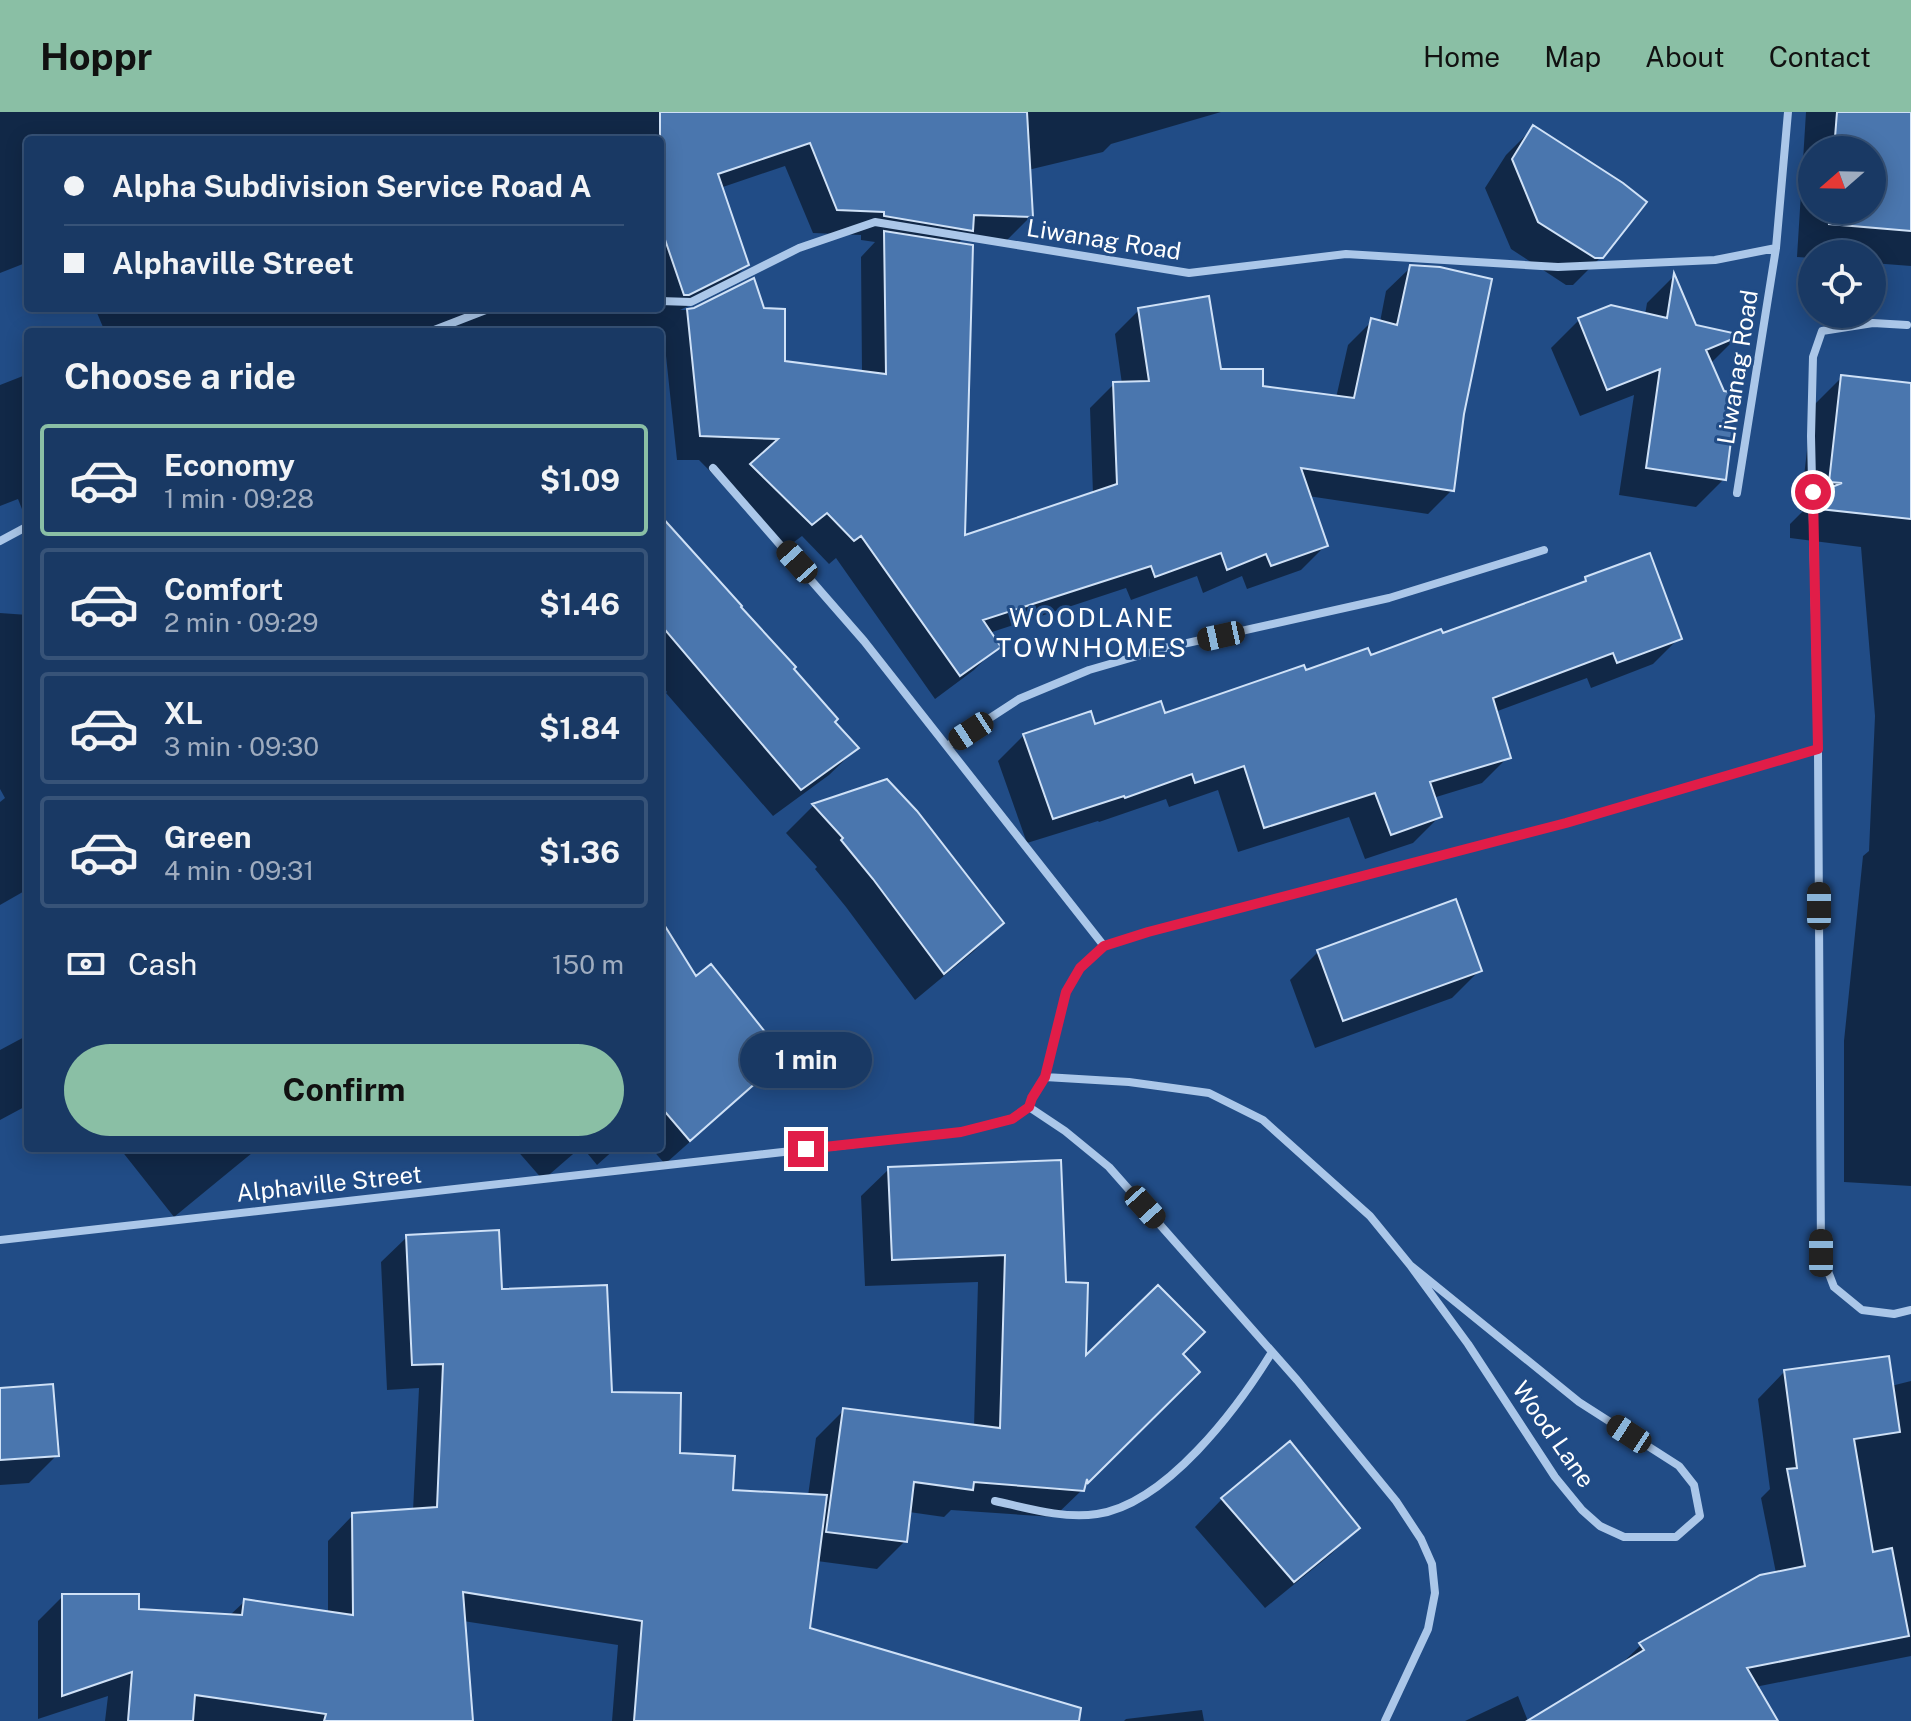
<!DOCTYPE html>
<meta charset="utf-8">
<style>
:root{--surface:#193964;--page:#22406a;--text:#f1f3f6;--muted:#9facbf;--line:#375378;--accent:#8abfa5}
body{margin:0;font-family:"Public Sans",sans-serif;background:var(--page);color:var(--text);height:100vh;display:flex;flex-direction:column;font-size:30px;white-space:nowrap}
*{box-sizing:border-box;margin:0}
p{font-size:26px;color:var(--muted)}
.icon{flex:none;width:44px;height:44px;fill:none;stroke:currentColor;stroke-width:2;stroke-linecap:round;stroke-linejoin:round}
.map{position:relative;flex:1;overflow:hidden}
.details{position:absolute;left:24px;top:216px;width:640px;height:824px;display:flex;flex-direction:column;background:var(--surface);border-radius:8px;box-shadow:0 4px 20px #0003,0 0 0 2px var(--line)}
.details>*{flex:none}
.banner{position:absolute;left:24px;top:24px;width:640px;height:176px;border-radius:8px;box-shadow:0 4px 20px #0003,0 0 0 2px var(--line);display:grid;align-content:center;height:176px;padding:0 40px;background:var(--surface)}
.needle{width:52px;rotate:250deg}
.controls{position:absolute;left:1798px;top:24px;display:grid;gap:16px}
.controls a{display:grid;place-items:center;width:88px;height:88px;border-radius:50%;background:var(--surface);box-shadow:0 4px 20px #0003,0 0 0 2px var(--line);font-size:40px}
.end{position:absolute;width:36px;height:36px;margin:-18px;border:10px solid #e11d48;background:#fff;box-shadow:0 0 0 4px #fff}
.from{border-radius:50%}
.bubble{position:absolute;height:56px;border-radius:28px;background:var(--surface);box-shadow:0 4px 20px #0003,0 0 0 2px var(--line);font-size:26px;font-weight:700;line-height:56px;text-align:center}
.car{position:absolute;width:24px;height:48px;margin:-24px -12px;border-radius:10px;box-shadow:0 0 6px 2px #0007;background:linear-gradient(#222 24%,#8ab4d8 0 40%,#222 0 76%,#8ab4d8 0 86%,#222 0)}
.banner b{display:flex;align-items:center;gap:28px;height:76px;font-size:30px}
.banner b+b{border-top:2px solid var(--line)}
.banner i{width:20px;height:20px;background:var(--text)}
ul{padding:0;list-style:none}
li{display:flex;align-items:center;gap:24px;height:112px;margin:0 16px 12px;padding:0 24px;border:4px solid var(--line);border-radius:8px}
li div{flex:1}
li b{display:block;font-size:30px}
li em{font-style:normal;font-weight:700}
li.on{border-color:var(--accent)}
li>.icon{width:72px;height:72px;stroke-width:1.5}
h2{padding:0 40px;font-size:36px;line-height:96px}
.pay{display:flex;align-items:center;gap:20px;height:88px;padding:0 40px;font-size:30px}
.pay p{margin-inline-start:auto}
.primary-button{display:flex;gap:16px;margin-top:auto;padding:16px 40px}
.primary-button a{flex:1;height:92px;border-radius:48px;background:var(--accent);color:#111;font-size:32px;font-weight:700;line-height:92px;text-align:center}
header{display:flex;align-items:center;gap:48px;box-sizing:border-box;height:112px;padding:0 40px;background:var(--accent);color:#111}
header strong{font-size:38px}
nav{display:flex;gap:44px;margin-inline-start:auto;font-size:28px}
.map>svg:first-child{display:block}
.shadow{fill:#0007;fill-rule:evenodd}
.building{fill:#4a76ae;stroke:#cfe1f7;stroke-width:2}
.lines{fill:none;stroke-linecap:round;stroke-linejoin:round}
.minor{stroke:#abc7e9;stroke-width:8}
.route{stroke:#e11d48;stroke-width:10}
.labels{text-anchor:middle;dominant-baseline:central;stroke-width:6;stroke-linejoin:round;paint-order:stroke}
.street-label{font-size:24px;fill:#fff;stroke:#214c86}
.neighbourhood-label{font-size:26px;letter-spacing:2px;fill:#fff;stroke:#214c86}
</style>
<header>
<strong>Hoppr</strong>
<nav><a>Home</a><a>Map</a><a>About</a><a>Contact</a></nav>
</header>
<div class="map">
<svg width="1911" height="1609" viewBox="0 0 1911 1609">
<rect width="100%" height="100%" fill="#214c86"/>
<path class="shadow" d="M 0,0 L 1221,0 L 1111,32 L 1103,40 L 1028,58 L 1031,104 L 1007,128 L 962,127 L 957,132 L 963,425 L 1093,382 L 1090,296 L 1114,272 L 1122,272 L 1115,222 L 1139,198 L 1219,259 L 1262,276 L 1336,286 L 1348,233 L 1372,209 L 1380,210 L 1386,179 L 1411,155 L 1462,302 L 1452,378 L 1428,402 L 1308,384 L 1325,434 L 1301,458 L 1247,477 L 1242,464 L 1203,481 L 1197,464 L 1131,488 L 1126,476 L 989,521 L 998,534 L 974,558 L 935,587 L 836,446 L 829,452 L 802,424 L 786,436 L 699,348 L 677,348 L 664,225 L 660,228 L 660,220 L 105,220 L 95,196 L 660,196 L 660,28 L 28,28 L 28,150 L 0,161 ZM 785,54 L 813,121 L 861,123 L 861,128 L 875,130 L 861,145 L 862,261 L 783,251 L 694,198 L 680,198 L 723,177 L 747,153 L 720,76 Z
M 1806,0 L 1911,0 L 1911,154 L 1872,151 L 1872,142 L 1812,142 L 1812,146 L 1797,145 ZM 1812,38 L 1872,38 L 1872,98 L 1812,98 Z
M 1534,15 L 1601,145 L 1573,173 L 1566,173 L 1511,137 L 1485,76 L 1506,43 Z
M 1673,165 L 1694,214 L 1738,224 L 1710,252 L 1724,367 L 1696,395 L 1619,383 L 1634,283 L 1580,304 L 1551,236 L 1579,208 L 1645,203 L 1647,191 Z
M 28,262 L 28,412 L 18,387 L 0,394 L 0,273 Z
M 1842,265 L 1911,273 L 1911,1074 L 1844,1070 L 1844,929 L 1863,744 L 1869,739 L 1875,604 L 1861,435 L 1790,426 L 1790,412 L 1803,399 L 1800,399 L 1812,295 Z
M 660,406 L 857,636 L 829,663 L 773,704 L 666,581 L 667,580 L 660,571 Z
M 1586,467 L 1679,526 L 1653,552 L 1591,576 L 1587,566 L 1495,600 L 1508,645 L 1482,671 L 1433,686 L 1439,705 L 1413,731 L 1365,747 L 1349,705 L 1238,740 L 1218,678 L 1169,695 L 1166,687 L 1099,710 L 1098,709 L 1027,731 L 998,649 L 1024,623 L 1164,604 L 1305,561 L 1369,546 L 1442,524 L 1579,473 Z
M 0,501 L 28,503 L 28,777 L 0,793 L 0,690 L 5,686 L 0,677 Z
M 887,669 L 1001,811 L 974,839 L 915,888 L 846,795 L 815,757 L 817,755 L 786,721 L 813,694 Z
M 660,810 L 695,867 L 782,945 L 757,970 L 665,1052 L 651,1036 L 660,1036 Z
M 1318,840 L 1480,858 L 1452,886 L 1315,936 L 1290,868 Z
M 28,923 L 28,993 L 0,1008 L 0,938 Z
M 123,1036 L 258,1036 L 174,1105 L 121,1038 Z
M 515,1036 L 580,1036 L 543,1068 Z
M 583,1036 L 616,1036 L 597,1053 Z
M 889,1057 L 1064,1172 L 1084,1248 L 1180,1243 L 1197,1260 L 1084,1372 L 1082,1378 L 1054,1405 L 951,1398 L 944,1405 L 909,1400 L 905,1429 L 877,1457 L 817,1449 L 808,1518 L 1014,1609 L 612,1609 L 618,1533 L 463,1509 L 471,1609 L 105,1609 L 108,1584 L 38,1607 L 38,1509 L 63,1484 L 137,1499 L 229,1504 L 245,1489 L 328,1501 L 328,1429 L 353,1403 L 413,1399 L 419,1276 L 387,1278 L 381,1150 L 407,1125 L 501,1179 L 678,1343 L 731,1380 L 808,1384 L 816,1326 L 844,1298 L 974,1315 L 978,1170 L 865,1174 L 861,1084 Z
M 1784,1260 L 1891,1274 L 1911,1269 L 1911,1544 L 1660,1594 L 1727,1609 L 1531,1609 L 1616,1557 L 1641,1533 L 1776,1461 L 1761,1386 L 1770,1377 L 1758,1287 Z
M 0,1278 L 57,1343 L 29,1371 L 0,1373 Z
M 1290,1332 L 1358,1416 L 1330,1443 L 1265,1496 L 1195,1415 L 1222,1387 Z
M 1518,1584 L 1528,1609 L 1465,1609 Z
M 1202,1598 L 1204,1609 L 1124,1609 L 1126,1607 Z"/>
<path class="building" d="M 660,0 L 1027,0 L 1033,105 L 974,103 L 973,119 L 884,104 L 884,100 L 837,98 L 810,31 L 718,62 L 749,153 L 689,183 L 684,183 L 660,113 Z
M 1837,0 L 1911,0 L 1911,119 L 1829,112 L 1830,98 L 1872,98 L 1872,38 L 1834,38 Z
M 1533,13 L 1623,71 L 1647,90 L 1603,146 L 1595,146 L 1538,110 L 1512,47 Z
M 884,119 L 973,133 L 965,423 L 1117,372 L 1113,270 L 1149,269 L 1138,196 L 1209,184 L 1221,257 L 1263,257 L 1263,274 L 1354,286 L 1371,206 L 1397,213 L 1410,153 L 1440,155 L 1492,167 L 1464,302 L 1454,379 L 1301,356 L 1328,434 L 1271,454 L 1266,442 L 1227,458 L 1221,441 L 1155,465 L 1151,454 L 983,508 L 1001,535 L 960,564 L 861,424 L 854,429 L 827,401 L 812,413 L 750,352 L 778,327 L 700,324 L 687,197 L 694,196 L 754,166 L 764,196 L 785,197 L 785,249 L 886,262 Z
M 1674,161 L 1696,213 L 1742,223 L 1706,238 L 1724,279 L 1737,281 L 1726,368 L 1646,356 L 1660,257 L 1607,278 L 1578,206 L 1611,193 L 1667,206 Z
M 1841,263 L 1911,271 L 1911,407 L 1820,397 L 1819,380 L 1842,371 L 1829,370 Z
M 660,403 L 742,494 L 741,495 L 796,555 L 794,557 L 838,607 L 835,610 L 859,636 L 801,678 L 660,512 Z
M 1650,441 L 1682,527 L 1617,551 L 1613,541 L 1493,586 L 1511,646 L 1430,670 L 1442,705 L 1391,723 L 1375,681 L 1264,716 L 1244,654 L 1195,671 L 1192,662 L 1125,686 L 1124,684 L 1053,707 L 1023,622 L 1091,599 L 1095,612 L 1161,589 L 1165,601 L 1304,553 L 1306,558 L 1368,536 L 1371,543 L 1441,517 L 1443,521 L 1586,469 L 1585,465 Z
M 887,667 L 917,699 L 1004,811 L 944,862 L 873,767 L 841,728 L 843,726 L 812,692 Z
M 1456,787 L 1482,859 L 1343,909 L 1317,838 Z
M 660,806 L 696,864 L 711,852 L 785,945 L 690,1029 L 660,994 Z
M 1061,1048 L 1066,1170 L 1088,1171 L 1086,1243 L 1158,1173 L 1205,1220 L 1183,1242 L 1200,1260 L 1088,1371 L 1087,1367 L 1084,1379 L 974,1370 L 973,1378 L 914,1370 L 907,1430 L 826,1420 L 843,1296 L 1000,1316 L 1005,1143 L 892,1148 L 888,1055 Z
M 499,1118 L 502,1177 L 607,1173 L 612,1280 L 681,1281 L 680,1341 L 735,1344 L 733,1378 L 827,1383 L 810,1516 L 1081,1596 L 1079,1609 L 634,1609 L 642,1509 L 463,1480 L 473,1609 L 324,1609 L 326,1602 L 195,1583 L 193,1609 L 128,1609 L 132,1560 L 62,1584 L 62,1482 L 139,1482 L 139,1497 L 242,1503 L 244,1487 L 353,1503 L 352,1401 L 437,1395 L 443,1252 L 412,1253 L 406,1123 Z
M 1889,1244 L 1900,1320 L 1854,1327 L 1873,1440 L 1892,1436 L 1909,1524 L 1747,1556 L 1778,1609 L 1527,1609 L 1644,1538 L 1639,1531 L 1760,1463 L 1805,1454 L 1787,1357 L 1797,1356 L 1784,1258 Z
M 53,1272 L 59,1344 L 0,1348 L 0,1276 Z
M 1290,1329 L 1360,1416 L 1294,1470 L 1221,1386 Z"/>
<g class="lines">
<path class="minor" d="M 660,189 L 691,190 L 799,136 L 875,110 L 1189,161 L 1346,142 L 1558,155 L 1715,148 L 1776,136
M 1907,213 L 1873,211 L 1822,219 L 1813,245 L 1811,324 L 1818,637 L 1821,1141 L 1834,1175 L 1862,1198 L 1894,1202 L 1911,1198
M 429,220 L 491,196
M 713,356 L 864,529 L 1104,834
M 1737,381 L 1776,136 L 1788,0
M 0,429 L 28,414
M 947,634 L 1019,587 L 1089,558 L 1165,536 L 1389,486 L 1544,438
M 1045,965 L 1129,970 L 1209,981 L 1263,1008 L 1370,1104 L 1410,1153 L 1468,1232 L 1555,1365 L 1582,1398 L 1600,1414 L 1624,1425 L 1676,1425 L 1700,1404 L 1694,1373 L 1679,1354 L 1579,1290 L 1410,1153
M 1029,995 L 1065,1019 L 1109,1055 L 1297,1268 L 1396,1389 L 1421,1427 L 1432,1452 L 1435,1481 L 1428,1517 L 1385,1609
M 0,1128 L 961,1020 L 1012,1007 L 1029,995 L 1032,986 L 1045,965 L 1066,880 L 1080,856 L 1104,834 L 1148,820 L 1566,711 L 1818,637
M 995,1389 C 1027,1396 1063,1407 1097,1402 C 1166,1392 1237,1297 1272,1240"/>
</g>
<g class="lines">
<path class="route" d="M 806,1037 L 961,1020 L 1012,1007 L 1029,995 L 1032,986 L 1045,965 L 1066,880 L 1080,856 L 1104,834 L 1148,820 L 1566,711 L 1818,637 L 1813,380"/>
</g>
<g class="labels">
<g class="street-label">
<text transform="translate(1104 127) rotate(9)">Liwanag Road</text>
<text transform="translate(1737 255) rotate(-81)">Liwanag Road</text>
<text transform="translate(329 1071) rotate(-6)">Alphaville Street</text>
<text transform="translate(1554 1322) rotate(55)">Wood Lane</text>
</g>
<g class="neighbourhood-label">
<text x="1092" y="505">WOODLANE<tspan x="1092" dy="30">TOWNHOMES</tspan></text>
</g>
</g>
</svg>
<div class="controls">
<a><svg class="needle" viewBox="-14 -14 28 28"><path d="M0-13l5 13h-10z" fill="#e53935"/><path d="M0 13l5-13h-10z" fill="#9facbf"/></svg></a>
<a><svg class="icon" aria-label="locate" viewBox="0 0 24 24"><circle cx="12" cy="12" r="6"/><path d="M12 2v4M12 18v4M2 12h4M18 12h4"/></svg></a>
</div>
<i class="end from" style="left:1813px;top:380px"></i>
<i class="end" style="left:806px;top:1037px"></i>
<div class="bubble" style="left:740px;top:920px;width:132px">1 min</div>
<i class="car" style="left:797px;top:450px;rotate:318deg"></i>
<i class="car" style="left:1221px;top:524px;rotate:258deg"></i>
<i class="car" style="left:971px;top:619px;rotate:237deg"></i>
<i class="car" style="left:1819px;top:794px;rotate:0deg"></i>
<i class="car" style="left:1145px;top:1095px;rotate:138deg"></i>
<i class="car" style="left:1821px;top:1141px;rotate:0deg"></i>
<i class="car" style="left:1629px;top:1322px;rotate:303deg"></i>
<div class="banner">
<b><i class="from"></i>Alpha Subdivision Service Road A</b>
<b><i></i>Alphaville Street</b>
</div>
<section class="details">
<h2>Choose a ride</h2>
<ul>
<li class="on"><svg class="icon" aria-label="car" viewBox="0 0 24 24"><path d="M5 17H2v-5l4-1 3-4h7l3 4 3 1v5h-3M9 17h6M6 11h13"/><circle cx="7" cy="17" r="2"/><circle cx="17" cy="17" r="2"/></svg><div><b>Economy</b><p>1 min · 09:28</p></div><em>$1.09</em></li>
<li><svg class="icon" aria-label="car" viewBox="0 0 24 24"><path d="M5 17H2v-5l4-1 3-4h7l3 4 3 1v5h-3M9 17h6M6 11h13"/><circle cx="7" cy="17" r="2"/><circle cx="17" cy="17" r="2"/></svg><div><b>Comfort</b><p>2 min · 09:29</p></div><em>$1.46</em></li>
<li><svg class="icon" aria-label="car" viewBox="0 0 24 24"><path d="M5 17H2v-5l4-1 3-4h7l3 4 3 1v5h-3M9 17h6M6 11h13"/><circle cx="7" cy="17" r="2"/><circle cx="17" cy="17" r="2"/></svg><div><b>XL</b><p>3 min · 09:30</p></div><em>$1.84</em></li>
<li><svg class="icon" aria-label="car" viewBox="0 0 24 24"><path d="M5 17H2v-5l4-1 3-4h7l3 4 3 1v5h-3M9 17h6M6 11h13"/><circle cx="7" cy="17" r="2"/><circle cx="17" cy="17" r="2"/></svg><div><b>Green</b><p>4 min · 09:31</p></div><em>$1.36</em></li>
</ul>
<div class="pay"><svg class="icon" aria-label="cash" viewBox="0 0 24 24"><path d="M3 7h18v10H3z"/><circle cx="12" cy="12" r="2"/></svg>Cash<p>150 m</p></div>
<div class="primary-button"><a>Confirm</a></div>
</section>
</div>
